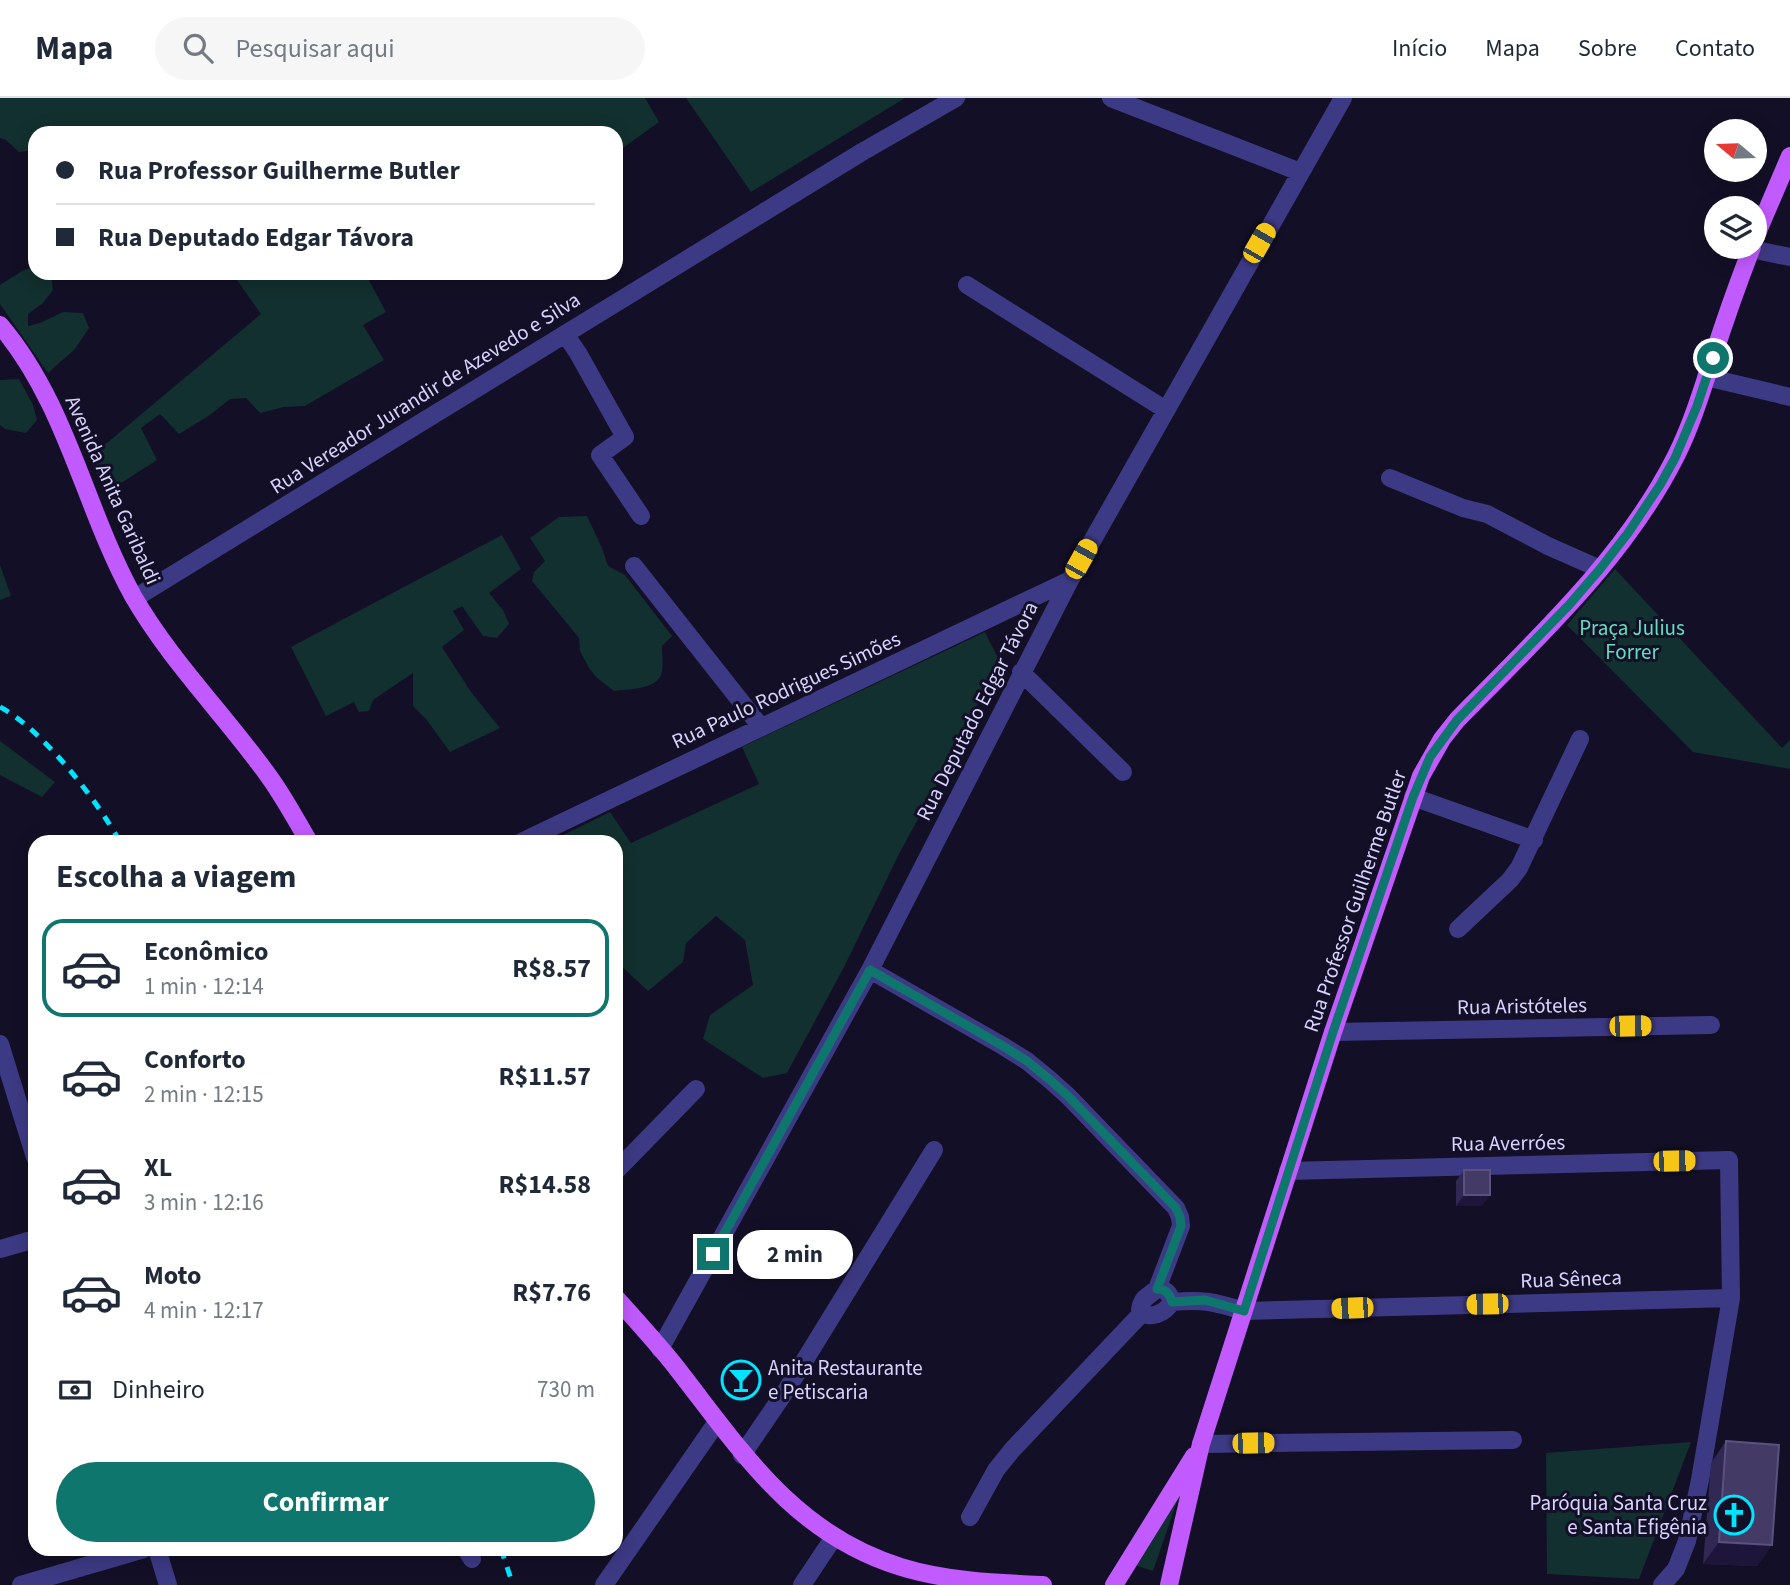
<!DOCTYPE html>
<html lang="pt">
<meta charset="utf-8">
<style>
:root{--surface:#fff;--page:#f6f6f7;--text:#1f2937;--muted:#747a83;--line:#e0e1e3;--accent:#0f766e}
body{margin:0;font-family:"Source Sans 3",sans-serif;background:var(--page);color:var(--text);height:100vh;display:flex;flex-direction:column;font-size:26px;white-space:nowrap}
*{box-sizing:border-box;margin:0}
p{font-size:23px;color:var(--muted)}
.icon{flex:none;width:38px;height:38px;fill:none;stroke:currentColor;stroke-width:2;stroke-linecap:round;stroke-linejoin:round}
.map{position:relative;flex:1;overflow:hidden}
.sheet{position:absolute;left:28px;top:737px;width:595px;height:721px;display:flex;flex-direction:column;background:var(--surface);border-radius:21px;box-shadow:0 4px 18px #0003}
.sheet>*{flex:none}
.hud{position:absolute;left:28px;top:28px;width:595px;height:154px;border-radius:21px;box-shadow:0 4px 18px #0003;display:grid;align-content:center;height:154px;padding:0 28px;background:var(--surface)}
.needle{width:46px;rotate:289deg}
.fabs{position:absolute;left:1704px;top:21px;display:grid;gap:14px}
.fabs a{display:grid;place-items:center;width:63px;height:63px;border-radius:50%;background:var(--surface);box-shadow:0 4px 18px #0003;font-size:35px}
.end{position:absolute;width:32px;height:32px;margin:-16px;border:9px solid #0f766e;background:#fff;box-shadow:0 0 0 4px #fff}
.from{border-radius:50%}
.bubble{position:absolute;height:49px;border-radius:24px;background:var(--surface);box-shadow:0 4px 18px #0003;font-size:23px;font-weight:700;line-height:49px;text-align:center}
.car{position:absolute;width:21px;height:42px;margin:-21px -10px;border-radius:9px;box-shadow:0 0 5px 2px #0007;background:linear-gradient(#f5c518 24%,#345 0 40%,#f5c518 0 76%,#345 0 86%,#f5c518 0)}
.hud b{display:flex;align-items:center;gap:24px;height:66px;font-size:26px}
.hud b+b{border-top:2px solid var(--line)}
.hud i{width:18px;height:18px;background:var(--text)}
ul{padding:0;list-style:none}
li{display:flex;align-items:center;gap:21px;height:98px;margin:0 14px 10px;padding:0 14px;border:4px solid transparent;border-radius:21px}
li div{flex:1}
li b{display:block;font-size:26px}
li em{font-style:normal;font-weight:700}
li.on{border-color:var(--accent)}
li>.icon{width:63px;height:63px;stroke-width:1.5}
h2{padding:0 28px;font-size:32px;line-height:84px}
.pay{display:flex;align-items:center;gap:18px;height:77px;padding:0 28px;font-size:26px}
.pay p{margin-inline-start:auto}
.action{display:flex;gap:14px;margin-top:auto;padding:14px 28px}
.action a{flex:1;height:80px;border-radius:42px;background:var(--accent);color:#fff;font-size:28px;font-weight:700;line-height:80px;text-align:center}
header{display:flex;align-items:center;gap:42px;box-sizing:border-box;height:98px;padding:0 35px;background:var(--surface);border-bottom:2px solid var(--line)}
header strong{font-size:33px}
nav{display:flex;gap:38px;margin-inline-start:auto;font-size:24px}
.search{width:490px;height:63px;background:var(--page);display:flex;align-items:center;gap:18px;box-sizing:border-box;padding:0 24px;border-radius:38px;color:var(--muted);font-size:26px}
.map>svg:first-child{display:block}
.green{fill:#12302f}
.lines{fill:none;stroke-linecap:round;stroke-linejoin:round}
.minor{stroke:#3d3a85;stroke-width:18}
.major{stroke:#c25bff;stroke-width:18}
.rail{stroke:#00e5ff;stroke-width:5;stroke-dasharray:10 9;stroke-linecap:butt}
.wall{fill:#312854}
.shaded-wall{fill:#1d163a}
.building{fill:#433a66;stroke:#5a527e;stroke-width:2}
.route{stroke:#0f766e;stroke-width:9}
.labels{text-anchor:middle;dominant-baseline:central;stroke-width:6;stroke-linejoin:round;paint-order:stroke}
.street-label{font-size:21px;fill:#d9d4ff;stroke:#130f26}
.park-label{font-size:21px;fill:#5fe0c0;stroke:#130f26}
.poi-label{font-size:21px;fill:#d9d4ff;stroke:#130f26;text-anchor:start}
</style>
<header>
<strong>Mapa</strong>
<div class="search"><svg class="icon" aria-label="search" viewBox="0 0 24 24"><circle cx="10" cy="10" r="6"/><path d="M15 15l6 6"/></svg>Pesquisar aqui</div>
<nav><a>Início</a><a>Mapa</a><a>Sobre</a><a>Contato</a></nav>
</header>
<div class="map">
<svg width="1790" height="1487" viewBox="0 0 1790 1487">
<rect width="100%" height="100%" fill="#130f26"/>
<path class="green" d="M 0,0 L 645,0 L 659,24 L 616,55 L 616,35 L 564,35 L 562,33 L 558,35 L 35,35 L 35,52 L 19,54 L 6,42 L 0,40 Z
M 686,0 L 905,0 L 751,94 Z
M 35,168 L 35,175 L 51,175 L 53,192 L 43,205 L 28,216 L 28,228 L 40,225 L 63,214 L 83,215 L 89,230 L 75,251 L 48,275 L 0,206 L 0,187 L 22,173 Z
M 232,175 L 365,175 L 386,214 L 363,227 L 384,262 L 305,308 L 284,309 L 260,315 L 246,300 L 230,301 L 210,317 L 179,336 L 160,316 L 141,330 L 157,362 L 107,394 L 89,360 L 261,216 Z
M 19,281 L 33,307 L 37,322 L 26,335 L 5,331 L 0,327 L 0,282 Z
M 587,418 L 602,450 L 608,468 L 625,477 L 672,538 L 662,548 C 662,556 664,569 661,577 C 654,592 628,591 614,593 L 596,579 L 589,570 L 580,553 L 579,540 L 532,483 L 534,474 L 545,463 L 530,440 L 559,419 Z
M 502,437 L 521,471 L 489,495 L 503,512 L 509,526 L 497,540 L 483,538 L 462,508 L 453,513 L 464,532 L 442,549 L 471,594 L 500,630 L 450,654 L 426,621 L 413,608 L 413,575 L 373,602 L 369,613 L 359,614 L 354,604 L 326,618 L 291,549 Z
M 0,467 L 11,498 L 0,502 Z
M 1615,471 L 1782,650 L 1790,642 L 1790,671 L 1693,654 L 1567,527 Z
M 985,534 L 999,562 L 951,660 L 899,756 L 844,869 L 787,975 L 763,980 L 703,941 L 710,917 L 753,887 L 745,842 L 716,818 L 686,845 L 683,864 L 648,893 L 616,863 L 616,744 L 549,744 L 610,714 L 631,745 L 759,686 L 742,649 Z
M 0,643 L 55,684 L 42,699 L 0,677 Z
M 1691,1344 L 1639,1481 L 1547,1476 L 1546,1355 Z
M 1181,1392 L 1153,1473 L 1134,1467 Z"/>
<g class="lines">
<path class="minor" d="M 1111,0 L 1300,74
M 1751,151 L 1790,159
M 967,187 L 1166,312
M 565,236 L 578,255 L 625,339 L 600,357 L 641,418
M 1706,279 L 1790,299
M 1390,380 L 1463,410 L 1487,416 L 1548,448 L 1600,471
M 634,468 L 761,629
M 135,500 L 862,54 L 956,0
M 1021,574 L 1123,674
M 1413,699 L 1534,742
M 521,744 L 1070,482
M 1458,831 L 1510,782 L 1519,770 L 1580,641
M 870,872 L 1003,948 L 1027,963 L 1049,981 L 1068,998 L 1176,1110 L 1180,1119 L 1181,1128 L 1157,1191
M 1333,934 L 1711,927
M 0,946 L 35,1059
M 616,1073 L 696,991
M 1288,1073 L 1729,1062 L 1731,1200 L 1700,1382 L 1687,1443 L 1676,1471 L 1662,1487
M 0,1151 L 35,1141
M 1157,1191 C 1166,1191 1170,1196 1172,1204 C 1165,1215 1149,1223 1140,1212 L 1141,1207 L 1144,1201 Z
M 1172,1204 C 1202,1201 1215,1204 1244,1213 L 1731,1200
M 660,1251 L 870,872 L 1070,482 L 1343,0
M 1201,1346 L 1513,1342
M 742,1357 L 787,1291 L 934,1052
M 970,1419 L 996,1372 L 1012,1352 L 1142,1215
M 157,1451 L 168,1487
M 466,1451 L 472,1461
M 21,1487 L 144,1451
M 604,1487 L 717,1324
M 802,1487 L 834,1439"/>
<path class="major" d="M 1755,140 L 1790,58
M 0,227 C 67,306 84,409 133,498 C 171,564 226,618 270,680 C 285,701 296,722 309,744
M 616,1200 C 635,1221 654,1242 672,1264 C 739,1349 791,1435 901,1469 C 946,1483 996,1485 1043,1487
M 1114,1487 L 1194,1358
M 1169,1487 L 1201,1346 L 1333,934 L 1421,678 L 1442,641 L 1457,622 C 1537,540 1624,461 1676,358 C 1692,326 1702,292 1713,259 C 1725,222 1738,185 1752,149"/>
<path class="rail" d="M 0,609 C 42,631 97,702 120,744
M 501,1451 L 513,1487"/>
</g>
<path class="wall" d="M 1464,1072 L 1482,1108 L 1456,1108 L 1456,1083 Z
M 1726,1343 L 1772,1447 L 1757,1468 L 1703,1466 L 1711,1365 Z"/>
<path class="shaded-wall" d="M 1464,1097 L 1490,1097 L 1482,1108 L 1456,1108 Z
M 1719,1444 L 1772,1447 L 1757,1468 L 1703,1466 Z"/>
<path class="building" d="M 1464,1072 L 1490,1072 L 1490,1097 L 1464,1097 Z
M 1726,1343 L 1779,1347 L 1772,1447 L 1719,1444 Z"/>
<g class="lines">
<path class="route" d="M 713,1156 L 870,872 L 1003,948 L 1027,963 L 1049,981 L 1068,998 L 1176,1110 L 1180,1119 L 1181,1128 L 1157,1191 C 1166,1191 1170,1196 1172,1204 L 1205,1202 L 1244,1213 L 1333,934 L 1413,699 L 1430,659 L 1457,622 L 1569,507 L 1600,471 L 1628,435 L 1660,387 L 1675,360 L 1697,308 L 1713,260"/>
</g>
<defs>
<symbol id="bar-ring" viewBox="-11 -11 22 22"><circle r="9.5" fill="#130f26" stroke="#00e5ff" stroke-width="1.5"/><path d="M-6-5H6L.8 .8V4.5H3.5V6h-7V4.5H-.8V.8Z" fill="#00e5ff"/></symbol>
<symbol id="church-ring" viewBox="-11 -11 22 22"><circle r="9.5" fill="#130f26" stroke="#00e5ff" stroke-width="1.5"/><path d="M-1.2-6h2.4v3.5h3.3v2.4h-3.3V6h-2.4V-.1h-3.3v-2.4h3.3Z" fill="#00e5ff"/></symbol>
</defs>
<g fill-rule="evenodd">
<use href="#bar-ring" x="719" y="1260" width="44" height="44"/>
<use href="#church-ring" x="1712" y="1395" width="44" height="44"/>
</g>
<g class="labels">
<g class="street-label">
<text transform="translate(425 295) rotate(-32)">Rua Vereador Jurandir de Azevedo e Silva</text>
<text transform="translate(113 392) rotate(66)">Avenida Anita Garibaldi</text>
<text transform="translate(786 592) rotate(-25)">Rua Paulo Rodrigues Simões</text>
<text transform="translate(977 613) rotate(-63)">Rua Deputado Edgar Távora</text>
<text transform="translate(1355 803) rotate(-71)">Rua Professor Guilherme Butler</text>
<text transform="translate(1522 908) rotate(-1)">Rua Aristóteles</text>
<text transform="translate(1508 1045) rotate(-1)">Rua Averróes</text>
<text transform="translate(1571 1181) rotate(-2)">Rua Sêneca</text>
</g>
<g class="park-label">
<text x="1632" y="530">Praça Julius<tspan x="1632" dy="24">Forrer</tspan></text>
</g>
<g class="poi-label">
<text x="768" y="1270">Anita Restaurante<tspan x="768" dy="24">e Petiscaria</tspan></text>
<text x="1707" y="1405" text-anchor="end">Paróquia Santa Cruz<tspan x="1707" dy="24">e Santa Efigênia</tspan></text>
</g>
</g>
</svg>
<div class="fabs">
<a><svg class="needle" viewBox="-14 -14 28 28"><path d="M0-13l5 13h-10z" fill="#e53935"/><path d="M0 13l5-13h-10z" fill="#747a83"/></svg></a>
<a><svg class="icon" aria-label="layers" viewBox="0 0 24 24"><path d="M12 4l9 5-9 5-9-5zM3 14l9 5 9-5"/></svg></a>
</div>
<i class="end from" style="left:1713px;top:260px"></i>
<i class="end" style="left:713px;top:1156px"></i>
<div class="bubble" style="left:737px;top:1132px;width:116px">2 min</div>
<i class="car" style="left:1259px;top:145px;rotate:30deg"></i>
<i class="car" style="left:1081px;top:461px;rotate:29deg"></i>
<i class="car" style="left:1630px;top:928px;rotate:89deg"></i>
<i class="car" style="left:1674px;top:1063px;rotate:89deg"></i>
<i class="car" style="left:1487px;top:1206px;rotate:269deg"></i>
<i class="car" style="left:1352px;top:1210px;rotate:268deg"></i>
<i class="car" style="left:1253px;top:1345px;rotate:89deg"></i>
<div class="hud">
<b><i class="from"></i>Rua Professor Guilherme Butler</b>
<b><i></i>Rua Deputado Edgar Távora</b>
</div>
<section class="sheet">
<h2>Escolha a viagem</h2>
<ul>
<li class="on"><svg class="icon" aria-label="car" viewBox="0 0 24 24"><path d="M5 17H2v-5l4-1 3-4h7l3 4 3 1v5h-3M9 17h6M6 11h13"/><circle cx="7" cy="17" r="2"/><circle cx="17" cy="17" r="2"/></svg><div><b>Econômico</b><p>1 min · 12:14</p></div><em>R$8.57</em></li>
<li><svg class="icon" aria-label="car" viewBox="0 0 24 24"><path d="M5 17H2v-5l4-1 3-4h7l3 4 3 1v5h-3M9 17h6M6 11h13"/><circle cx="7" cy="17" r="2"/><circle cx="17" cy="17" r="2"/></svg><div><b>Conforto</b><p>2 min · 12:15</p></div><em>R$11.57</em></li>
<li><svg class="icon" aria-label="car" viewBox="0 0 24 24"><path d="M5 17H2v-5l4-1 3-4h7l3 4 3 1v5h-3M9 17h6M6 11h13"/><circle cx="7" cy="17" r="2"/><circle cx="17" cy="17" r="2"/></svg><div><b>XL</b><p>3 min · 12:16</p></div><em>R$14.58</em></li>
<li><svg class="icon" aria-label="car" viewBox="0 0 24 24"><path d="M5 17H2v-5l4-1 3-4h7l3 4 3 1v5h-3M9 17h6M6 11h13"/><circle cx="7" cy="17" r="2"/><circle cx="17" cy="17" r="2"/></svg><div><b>Moto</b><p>4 min · 12:17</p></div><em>R$7.76</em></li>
</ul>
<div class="pay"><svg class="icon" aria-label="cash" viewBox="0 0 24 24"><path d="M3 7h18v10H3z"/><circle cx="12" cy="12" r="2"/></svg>Dinheiro<p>730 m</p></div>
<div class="action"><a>Confirmar</a></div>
</section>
</div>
